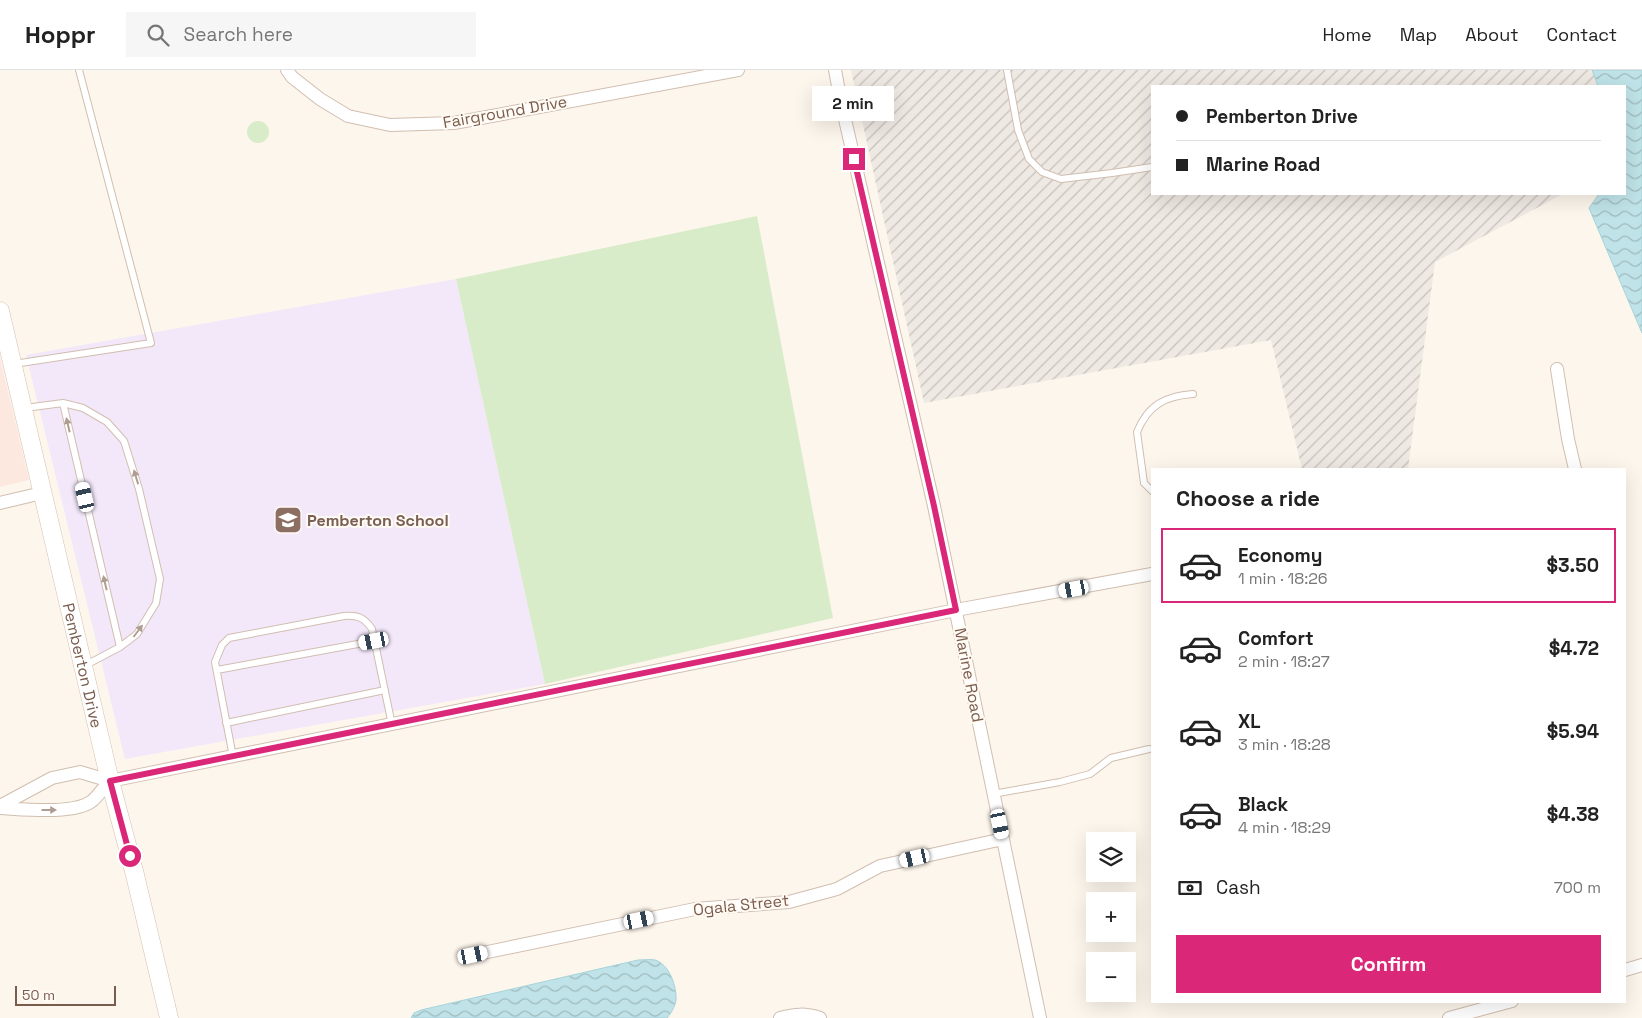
<!DOCTYPE html>
<meta charset="utf-8">
<style>
:root{--surface:#fff;--page:#f6f6f6;--text:#222;--muted:#767676;--line:#e0e0e0;--accent:#db2777}
body{margin:0;font-family:"Space Grotesk",sans-serif;background:var(--page);color:var(--text);height:100vh;display:flex;flex-direction:column;font-size:19px;white-space:nowrap}
*{box-sizing:border-box;margin:0}
p{font-size:16px;color:var(--muted)}
.icon{flex:none;width:28px;height:28px;fill:none;stroke:currentColor;stroke-width:2;stroke-linecap:round;stroke-linejoin:round}
.map{position:relative;flex:1;overflow:hidden}
.details{position:absolute;left:1151px;top:398px;width:475px;height:535px;display:flex;flex-direction:column;background:var(--surface);border-radius:0px;box-shadow:0 5px 20px #0002}
.details>*{flex:none}
.top-card{position:absolute;left:1151px;top:15px;width:475px;height:110px;border-radius:0px;box-shadow:0 5px 20px #0002;display:grid;align-content:center;height:110px;padding:0 25px;background:var(--surface)}
.controls{position:absolute;left:1086px;top:762px;display:grid;gap:10px}
.controls a{display:grid;place-items:center;width:50px;height:50px;border-radius:0px;background:var(--surface);box-shadow:0 5px 20px #0002;font-size:25px}
.scale{position:absolute;left:15px;bottom:12px;width:101px;box-sizing:border-box;padding-left:5px;border:2px solid #7a5c4d;border-top:0;font-size:14px;line-height:18px;white-space:nowrap;color:#7a5c4d;-webkit-text-stroke:4px #fffaf3;paint-order:stroke}
.end{position:absolute;width:22px;height:22px;margin:-11px;border:6px solid #db2777;background:#fff;box-shadow:0 0 0 2px #fff}
.from{border-radius:50%}
.bubble{position:absolute;height:35px;border-radius:0px;background:var(--surface);box-shadow:0 5px 20px #0002;font-size:16px;font-weight:600;line-height:35px;text-align:center}
.car{position:absolute;width:15px;height:30px;margin:-15px -8px;border-radius:6px;box-shadow:0 0 4px 1px #0007;background:linear-gradient(#fff 24%,#345 0 40%,#fff 0 76%,#345 0 86%,#fff 0)}
.top-card b{display:flex;align-items:center;gap:18px;height:48px;font-size:19px}
.top-card b+b{border-top:1px solid var(--line)}
.top-card i{width:12px;height:12px;background:var(--text)}
ul{padding:0;list-style:none}
li{display:flex;align-items:center;gap:15px;height:75px;margin:0 10px 8px;padding:0 15px;border:2px solid transparent;border-radius:0px}
li div{flex:1}
li b{display:block;font-size:19px}
li em{font-style:normal;font-weight:600}
li.selected{border-color:var(--accent)}
li>.icon{width:45px;height:45px;stroke-width:1.5}
h2{padding:0 25px;font-size:22px;line-height:60px}
.pay{display:flex;align-items:center;gap:12px;height:55px;padding:0 25px;font-size:19px}
.pay p{margin-inline-start:auto}
.primary-button{display:flex;gap:10px;margin-top:auto;padding:10px 25px}
.primary-button a{flex:1;height:58px;border-radius:0px;background:var(--accent);color:#fff;font-size:20px;font-weight:600;line-height:58px;text-align:center}
header{display:flex;align-items:center;gap:30px;box-sizing:border-box;height:70px;padding:0 25px;background:var(--surface);border-bottom:1px solid var(--line)}
header strong{font-size:24px}
nav{display:flex;gap:28px;margin-inline-start:auto;font-size:18px}
.search{width:350px;height:45px;background:var(--page);display:flex;align-items:center;gap:12px;box-sizing:border-box;padding:0 18px;border-radius:0px;color:var(--muted);font-size:19px}
.map>svg:first-child{display:block}
.commercial{fill:#fde8e0}
.industrial{fill:url(#industrial-furrows)}
.education{fill:#f3e8fa}
.park{fill:#d8ecc9}
.water{fill:url(#water-waves);stroke:#a5d3da}
.lines{fill:none;stroke-linecap:round;stroke-linejoin:round}
.lane-casing{stroke:#d1beb0;stroke-width:8}
.street-casing{stroke:#d1beb0;stroke-width:14}
.secondary-casing{stroke:#d6c0b0;stroke-width:19}
.lane{stroke:#fff;stroke-width:6}
.street{stroke:#fff;stroke-width:12}
.secondary{stroke:#fff;stroke-width:18}
.oneway{fill:#af9d94}
.route{stroke:#db2777;stroke-width:6}
.labels{text-anchor:middle;dominant-baseline:central;stroke-width:4;stroke-linejoin:round;paint-order:stroke}
.street-label{font-size:16px;fill:#7a5c4d;stroke:#fffaf3}
.education-label{font-size:16px;font-weight:bold;fill:#785e54;stroke:#fffaf3;text-anchor:start}
</style>
<header>
<strong>Hoppr</strong>
<div class="search"><svg class="icon" aria-label="search" viewBox="0 0 24 24"><circle cx="10" cy="10" r="6"/><path d="M15 15l6 6"/></svg>Search here</div>
<nav><a>Home</a><a>Map</a><a>About</a><a>Contact</a></nav>
</header>
<div class="map">
<svg width="1642" height="948" viewBox="0 0 1642 948">
<defs>
<pattern id="industrial-furrows" width="10" height="10" patternUnits="userSpaceOnUse" patternTransform="scale(1.25)"><rect width="10" height="10" fill="#efe9e4"/><path d="M-1 1l2-2M0 10L10 0M9 11l2-2" fill="none" stroke="#c7c0bb"/></pattern>
<pattern id="water-waves" width="16" height="10" patternUnits="userSpaceOnUse" patternTransform="scale(1.25)"><rect width="16" height="10" fill="#bfe3e8"/><path d="M0 5q4-4 8 0t8 0" fill="none" stroke="#a0bbbe"/></pattern>
</defs>
<rect width="100%" height="100%" fill="#fdf6ec"/>
<path class="commercial" d="M 0,288 L 29,410 L 0,417 Z"/>
<path class="industrial" d="M 851,0 L 1592,0 L 1598,16 L 1152,16 L 1152,124 L 1563,124 L 1435,192 L 1408,399 L 1302,399 L 1271,270 L 924,333 Z"/>
<path class="education" d="M 456,209 L 545,614 L 125,689 L 26,285 Z"/>
<path class="park" d="M247 62a11 11 0 1 1 22 0a11 11 0 1 1-22 0Z
M 757,146 L 833,548 L 545,614 L 456,209 Z"/>
<path class="water" d="M 1592,0 L 1642,0 L 1642,263 L 1589,138 L 1599,124 L 1625,124 L 1625,16 L 1598,16 Z
M 638,890 C 643,890 650,889 655,890 C 669,894 677,916 676,930 C 675,937 671,943 667,948 L 411,948 L 414,943 L 421,940 Z"/>
<g class="lines">
<defs>
<path id="lane" d="M 1007,0 L 1018,60 L 1029,89 L 1042,102 L 1061,109 L 1112,103 L 1152,97
M 14,294 L 151,273 L 79,0
M 63,333 L 120,577
M 25,338 L 63,333 L 83,338 L 107,352 L 124,371 L 139,419 L 160,509 L 156,533 L 137,564 L 120,577 L 84,596
M 1152,421 L 1144,413 L 1137,362 C 1148,335 1165,326 1193,324
M 217,600 L 374,571
M 226,653 L 385,620
M 233,687 L 215,592 L 222,575 L 229,568 L 344,546 C 357,545 364,547 372,559 L 392,655
M 993,724 L 1060,712 L 1090,704 L 1111,688 L 1149,679"/>
<path id="street" d="M 287,0 L 292,7 L 320,29 L 348,46 L 390,55 L 454,53 L 738,0
M 835,0 L 841,32 L 934,436 L 1040,948
M 1557,299 L 1568,369 L 1575,399
M 0,433 L 42,423
M 0,736 L 52,708 L 80,702 L 110,711 L 956,540 L 1152,504
M 0,738 C 22,739 74,745 92,731 C 98,726 104,717 110,711
M 473,885 L 695,839 L 789,832 L 837,819 L 880,796 L 1003,769
M 1625,900 L 1642,895
M 780,948 C 795,944 805,943 820,948
M 1449,948 L 1512,931"/>
<g id="secondary">
<path id="s1" d="M 0,241 L 110,711 L 135,805 L 169,948"/>
</g>
</defs>
<use href="#lane" class="lane-casing"/>
<use href="#street" class="street-casing"/>
<use href="#secondary" class="secondary-casing"/>
<use href="#lane" class="lane"/>
<use href="#street" class="street"/>
<use href="#secondary" class="secondary"/>
</g>
<defs><path id="oneway-solid" d="M-6-.8H1V-3.2L6.5 0L1 3.2V.8H-6Z" transform="scale(1.25)"/></defs>
<g class="oneway">
<use href="#oneway-solid" transform="translate(68 355) rotate(-103)"/>
<use href="#oneway-solid" transform="translate(136 407) rotate(-107)"/>
<use href="#oneway-solid" transform="translate(105 513) rotate(-103)"/>
<use href="#oneway-solid" transform="translate(138 561) rotate(-53)"/>
<use href="#oneway-solid" transform="translate(49 740)"/>
</g>
<g class="lines">
<path class="route" d="M 130,786 L 110,711 L 956,540 L 934,436 L 854,89"/>
</g>
<defs>
<symbol id="school-square" viewBox="-11 -11 22 22"><rect x="-9" y="-9" width="18" height="18" rx="4" fill="#8d6e63" stroke="#fffaf3"/><path d="M0-5L7-2L0 1L-7-2ZM-4 1L0 2.5L4 1V4Q0 6-4 4Z" fill="#fff"/></symbol>
</defs>
<g fill-rule="evenodd">
<use href="#school-square" x="272" y="434" width="32" height="32"/>
</g>
<g class="labels">
<g class="street-label">
<text transform="translate(505 42) rotate(-10)">Fairground Drive</text>
<text stroke="none"><textPath href="#s1" startOffset="364">Pemberton Drive</textPath></text>
<text transform="translate(969 605) rotate(79)">Marine Road</text>
<text transform="translate(741 835) rotate(-6)">Ogala Street</text>
</g>
<g class="education-label">
<text x="307" y="450">Pemberton School</text>
</g>
</g>
</svg>
<div class="controls">
<a><svg class="icon" aria-label="layers" viewBox="0 0 24 24"><path d="M12 4l9 5-9 5-9-5zM3 14l9 5 9-5"/></svg></a>
<a>+</a>
<a>−</a>
</div>
<div class="scale">50 m</div>
<i class="end from" style="left:130px;top:786px"></i>
<i class="end" style="left:854px;top:89px"></i>
<div class="bubble" style="left:812px;top:16px;width:82px">2 min</div>
<i class="car" style="left:85px;top:427px;rotate:347deg"></i>
<i class="car" style="left:1074px;top:519px;rotate:260deg"></i>
<i class="car" style="left:374px;top:571px;rotate:259deg"></i>
<i class="car" style="left:1000px;top:754px;rotate:168deg"></i>
<i class="car" style="left:915px;top:788px;rotate:257deg"></i>
<i class="car" style="left:639px;top:850px;rotate:78deg"></i>
<i class="car" style="left:473px;top:885px;rotate:78deg"></i>
<div class="top-card">
<b><i class="from"></i>Pemberton Drive</b>
<b><i></i>Marine Road</b>
</div>
<section class="details">
<h2>Choose a ride</h2>
<ul>
<li class="selected"><svg class="icon" aria-label="car" viewBox="0 0 24 24"><path d="M5 17H2v-5l4-1 3-4h7l3 4 3 1v5h-3M9 17h6M6 11h13"/><circle cx="7" cy="17" r="2"/><circle cx="17" cy="17" r="2"/></svg><div><b>Economy</b><p>1 min · 18:26</p></div><em>$3.50</em></li>
<li><svg class="icon" aria-label="car" viewBox="0 0 24 24"><path d="M5 17H2v-5l4-1 3-4h7l3 4 3 1v5h-3M9 17h6M6 11h13"/><circle cx="7" cy="17" r="2"/><circle cx="17" cy="17" r="2"/></svg><div><b>Comfort</b><p>2 min · 18:27</p></div><em>$4.72</em></li>
<li><svg class="icon" aria-label="car" viewBox="0 0 24 24"><path d="M5 17H2v-5l4-1 3-4h7l3 4 3 1v5h-3M9 17h6M6 11h13"/><circle cx="7" cy="17" r="2"/><circle cx="17" cy="17" r="2"/></svg><div><b>XL</b><p>3 min · 18:28</p></div><em>$5.94</em></li>
<li><svg class="icon" aria-label="car" viewBox="0 0 24 24"><path d="M5 17H2v-5l4-1 3-4h7l3 4 3 1v5h-3M9 17h6M6 11h13"/><circle cx="7" cy="17" r="2"/><circle cx="17" cy="17" r="2"/></svg><div><b>Black</b><p>4 min · 18:29</p></div><em>$4.38</em></li>
</ul>
<div class="pay"><svg class="icon" aria-label="cash" viewBox="0 0 24 24"><path d="M3 7h18v10H3z"/><circle cx="12" cy="12" r="2"/></svg>Cash<p>700 m</p></div>
<div class="primary-button"><a>Confirm</a></div>
</section>
</div>
